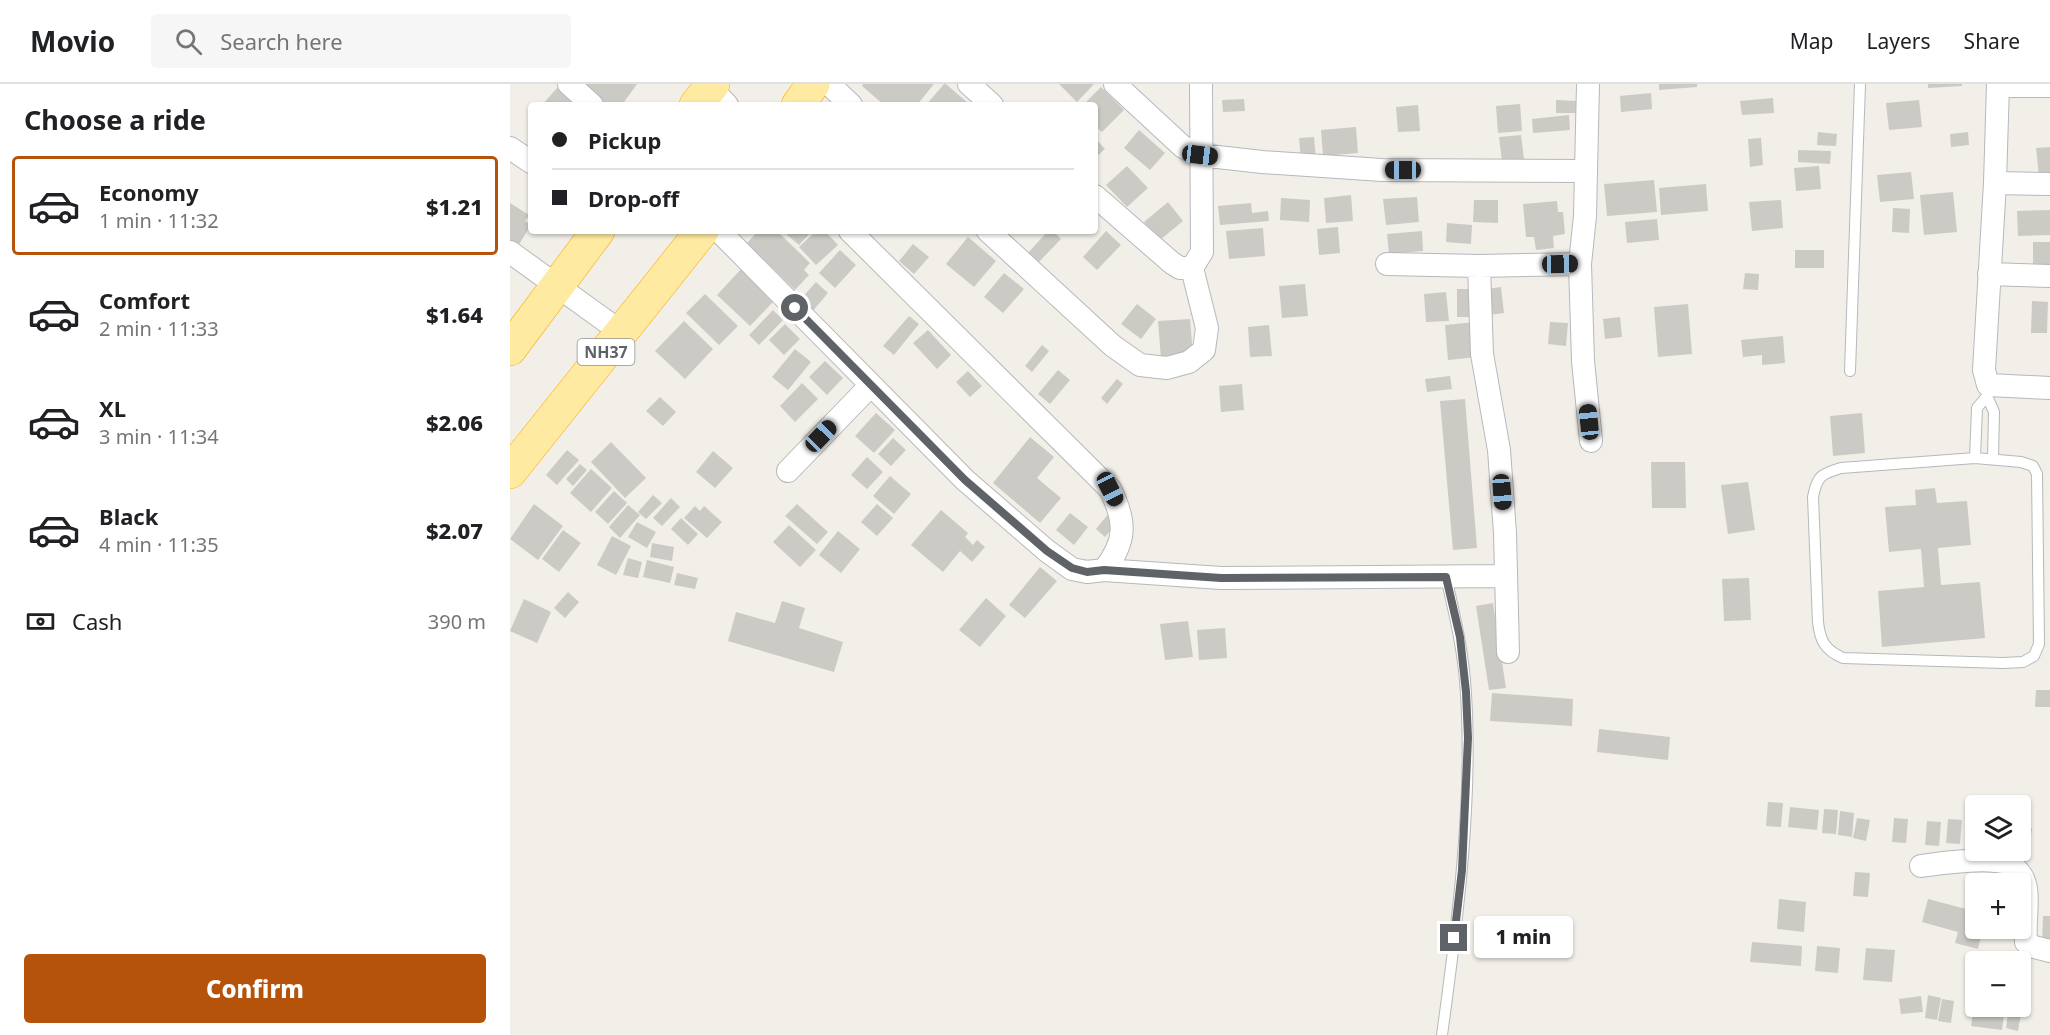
<!DOCTYPE html>
<meta charset="utf-8">
<style>
:root{--surface:#fff;--page:#f6f6f6;--text:#202124;--muted:#757577;--line:#e0e0e0;--accent:#b45309}
body{margin:0;font-family:"Noto Sans",sans-serif;background:var(--page);color:var(--text);height:100vh;display:flex;flex-direction:column;font-size:22px;white-space:nowrap}
*{box-sizing:border-box;margin:0}
p{font-size:20px;color:var(--muted)}
.icon{flex:none;width:33px;height:33px;fill:none;stroke:currentColor;stroke-width:2;stroke-linecap:round;stroke-linejoin:round}
.map{position:relative;flex:1;overflow:hidden}
.sheet{display:flex;flex-direction:column;background:var(--surface);width:510px}
.sheet>*{flex:none}
.top-card{position:absolute;left:18px;top:18px;width:570px;height:132px;border-radius:6px;box-shadow:0 2px 4px #0004;display:grid;align-content:center;height:132px;padding:0 24px;background:var(--surface)}
.controls{position:absolute;left:1455px;top:711px;display:grid;gap:12px}
.controls a{display:grid;place-items:center;width:66px;height:66px;border-radius:6px;background:var(--surface);box-shadow:0 2px 4px #0004;font-size:30px}
.end{position:absolute;width:27px;height:27px;margin:-14px;border:8px solid #5f6368;background:#fff;box-shadow:0 0 0 3px #fff}
.from{border-radius:50%}
.bubble{position:absolute;height:42px;border-radius:6px;background:var(--surface);box-shadow:0 2px 4px #0004;font-size:20px;font-weight:800;line-height:42px;text-align:center}
.car{position:absolute;width:18px;height:36px;margin:-18px -9px;border-radius:8px;box-shadow:0 0 4px 2px #0007;background:linear-gradient(#222 24%,#8ab4d8 0 40%,#222 0 76%,#8ab4d8 0 86%,#222 0)}
.top-card b{display:flex;align-items:center;gap:21px;height:57px;font-size:22px}
.top-card b+b{border-top:2px solid var(--line)}
.top-card i{width:15px;height:15px;background:var(--text)}
ul{padding:0;list-style:none}
li{display:flex;align-items:center;gap:18px;height:99px;margin:0 12px 9px;padding:0 12px;border:3px solid transparent;border-radius:6px}
li div{flex:1}
li b{display:block;font-size:22px}
li em{font-style:normal;font-weight:800}
li.active{border-color:var(--accent)}
li>.icon{width:54px;height:54px;stroke-width:1.5}
h2{padding:0 24px;font-size:27px;line-height:72px}
.pay{display:flex;align-items:center;gap:15px;height:66px;padding:0 24px;font-size:22px}
.pay p{margin-inline-start:auto}
.primary-button{display:flex;gap:12px;margin-top:auto;padding:12px 24px}
.primary-button a{flex:1;height:69px;border-radius:6px;background:var(--accent);color:#fff;font-size:24px;font-weight:800;line-height:69px;text-align:center}
header{display:flex;align-items:center;gap:36px;box-sizing:border-box;height:84px;padding:0 30px;background:var(--surface);border-bottom:2px solid var(--line)}
header strong{font-size:28px}
nav{display:flex;gap:33px;margin-inline-start:auto;font-size:21px}
.search{width:420px;height:54px;background:var(--page);display:flex;align-items:center;gap:15px;box-sizing:border-box;padding:0 21px;border-radius:6px;color:var(--muted);font-size:22px}
main{display:flex;flex:1;min-height:0}
.map>svg:first-child{display:block}
.building{fill:#cccac5}
.lines{fill:none;stroke-linecap:round;stroke-linejoin:round}
.service-casing{stroke:#b5b8bc;stroke-width:12}
.minor-casing{stroke:#b5b8bc;stroke-width:24}
.trunk-casing{stroke:#f9ab00;stroke-width:34}
.service{stroke:#fff;stroke-width:10}
.minor{stroke:#fff;stroke-width:22}
.trunk{stroke:#feeaa1;stroke-width:33}
.route{stroke:#5f6368;stroke-width:8}
.labels{text-anchor:middle;dominant-baseline:central;stroke-width:4.5;stroke-linejoin:round;paint-order:stroke}
.shield{fill:#fff;stroke:#8f9295;stroke-width:1.5}
.shield-label{font-size:16px;font-weight:bold;fill:#5f6368}
</style>
<header>
<strong>Movio</strong>
<div class="search"><svg class="icon" aria-label="search" viewBox="0 0 24 24"><circle cx="10" cy="10" r="6"/><path d="M15 15l6 6"/></svg>Search here</div>
<nav><a>Map</a><a>Layers</a><a>Share</a></nav>
</header>
<main>
<section class="sheet">
<h2>Choose a ride</h2>
<ul>
<li class="active"><svg class="icon" aria-label="car" viewBox="0 0 24 24"><path d="M5 17H2v-5l4-1 3-4h7l3 4 3 1v5h-3M9 17h6M6 11h13"/><circle cx="7" cy="17" r="2"/><circle cx="17" cy="17" r="2"/></svg><div><b>Economy</b><p>1 min · 11:32</p></div><em>$1.21</em></li>
<li><svg class="icon" aria-label="car" viewBox="0 0 24 24"><path d="M5 17H2v-5l4-1 3-4h7l3 4 3 1v5h-3M9 17h6M6 11h13"/><circle cx="7" cy="17" r="2"/><circle cx="17" cy="17" r="2"/></svg><div><b>Comfort</b><p>2 min · 11:33</p></div><em>$1.64</em></li>
<li><svg class="icon" aria-label="car" viewBox="0 0 24 24"><path d="M5 17H2v-5l4-1 3-4h7l3 4 3 1v5h-3M9 17h6M6 11h13"/><circle cx="7" cy="17" r="2"/><circle cx="17" cy="17" r="2"/></svg><div><b>XL</b><p>3 min · 11:34</p></div><em>$2.06</em></li>
<li><svg class="icon" aria-label="car" viewBox="0 0 24 24"><path d="M5 17H2v-5l4-1 3-4h7l3 4 3 1v5h-3M9 17h6M6 11h13"/><circle cx="7" cy="17" r="2"/><circle cx="17" cy="17" r="2"/></svg><div><b>Black</b><p>4 min · 11:35</p></div><em>$2.07</em></li>
</ul>
<div class="pay"><svg class="icon" aria-label="cash" viewBox="0 0 24 24"><path d="M3 7h18v10H3z"/><circle cx="12" cy="12" r="2"/></svg>Cash<p>390 m</p></div>
<div class="primary-button"><a>Confirm</a></div>
</section>
<div class="map">
<svg width="1540" height="951" viewBox="0 0 1540 951">
<rect width="100%" height="100%" fill="#f1efe8"/>
<path class="building" d="M 72,0 L 127,0 L 112,21 L 98,21 L 71,2 Z
M 353,0 L 424,0 L 407,21 L 374,21 L 352,2 Z
M 434,0 L 436,0 L 459,20 L 416,21 Z
M 549,0 L 584,0 L 567,18 Z
M 1149,0 L 1187,0 L 1187,3 L 1149,6 Z
M 1418,0 L 1452,0 L 1452,2 L 1418,4 Z
M 591,3 L 614,26 L 592,48 L 585,42 L 585,21 L 573,21 Z
M 47,4 L 65,21 L 32,21 Z
M 1141,9 L 1142,25 L 1111,28 L 1110,12 Z
M 1263,14 L 1264,29 L 1232,31 L 1230,17 Z
M 734,15 L 735,27 L 713,28 L 712,16 Z
M 1046,16 L 1066,17 L 1066,29 L 1046,29 Z
M 1409,16 L 1412,43 L 1379,46 L 1376,19 Z
M 1010,20 L 1012,47 L 988,49 L 986,22 Z
M 908,21 L 910,47 L 888,48 L 886,23 Z
M 1059,31 L 1060,46 L 1023,49 L 1022,35 Z
M 846,43 L 848,69 L 813,72 L 811,46 Z
M 629,46 L 655,69 L 640,86 L 614,64 Z
M 1308,48 L 1327,50 L 1326,62 L 1307,61 Z
M 1458,48 L 1459,61 L 1441,63 L 1440,50 Z
M 1011,51 L 1014,75 L 992,77 L 989,53 Z
M 804,53 L 806,76 L 791,77 L 789,54 Z
M 585,54 L 595,65 L 585,74 Z
M 1251,54 L 1253,81 L 1240,83 L 1238,55 Z
M 1540,63 L 1540,90 L 1529,92 L 1526,64 Z
M 1288,66 L 1321,67 L 1320,80 L 1288,78 Z
M 617,82 L 638,104 L 617,123 L 596,101 Z
M 1309,82 L 1311,105 L 1286,107 L 1284,84 Z
M 1401,88 L 1404,115 L 1370,118 L 1367,91 Z
M 1144,96 L 1147,128 L 1097,132 L 1094,100 Z
M 1196,100 L 1198,127 L 1151,131 L 1149,104 Z
M 1443,108 L 1447,148 L 1414,151 L 1410,111 Z
M 841,111 L 843,137 L 816,139 L 814,114 Z
M 907,113 L 909,138 L 876,141 L 873,115 Z
M 771,114 L 800,116 L 799,138 L 770,136 Z
M 964,116 L 988,116 L 988,139 L 963,138 Z
M 1271,116 L 1273,144 L 1242,147 L 1239,118 Z
M 1047,117 L 1048,128 L 1053,128 L 1055,150 L 1043,152 L 1044,164 L 1026,166 L 1024,153 L 1016,153 L 1013,120 Z
M 658,118 L 673,137 L 650,156 L 634,138 Z
M 0,119 L 19,131 L 15,137 L 21,141 L 8,162 L 0,157 Z
M 741,119 L 742,129 L 758,127 L 759,137 L 710,141 L 708,122 Z
M 1383,124 L 1400,125 L 1399,149 L 1382,148 Z
M 1540,126 L 1540,151 L 1508,152 L 1507,127 Z
M 1147,135 L 1149,156 L 1117,159 L 1115,138 Z
M 937,139 L 962,141 L 961,160 L 936,158 Z
M 828,143 L 830,169 L 809,171 L 807,145 Z
M 753,144 L 755,172 L 719,175 L 716,147 Z
M 248,147 L 267,147 L 300,179 L 294,186 L 299,191 L 285,206 L 237,159 Z
M 279,147 L 302,147 L 289,161 L 276,150 Z
M 306,147 L 315,147 L 328,161 L 306,181 L 289,163 Z
M 538,147 L 543,147 L 551,155 L 527,180 L 517,170 Z
M 596,147 L 611,161 L 587,186 L 573,173 Z
M 912,147 L 913,167 L 879,170 L 877,150 Z
M 458,153 L 486,177 L 464,203 L 436,180 Z
M 1523,158 L 1540,158 L 1540,184 L 1523,184 Z
M 403,160 L 419,173 L 404,190 L 389,177 Z
M 330,166 L 346,181 L 325,204 L 309,189 Z
M 1285,166 L 1314,166 L 1314,184 L 1285,184 Z
M 232,184 L 259,209 L 256,212 L 263,218 L 240,242 L 207,211 Z
M 494,189 L 514,205 L 493,229 L 474,213 Z
M 1235,189 L 1249,190 L 1248,206 L 1233,205 Z
M 306,198 L 318,209 L 301,229 L 289,217 Z
M 795,200 L 798,232 L 772,234 L 769,202 Z
M 991,203 L 994,229 L 979,231 L 976,205 Z
M 947,205 L 966,205 L 966,233 L 947,233 Z
M 936,208 L 939,237 L 916,238 L 914,210 Z
M 195,210 L 228,242 L 209,261 L 176,229 Z
M 1522,217 L 1538,218 L 1537,249 L 1521,249 Z
M 627,220 L 646,235 L 631,255 L 611,240 Z
M 1178,220 L 1182,270 L 1148,273 L 1144,223 Z
M 263,226 L 273,236 L 249,261 L 239,251 Z
M 399,232 L 409,240 L 384,271 L 373,262 Z
M 1110,233 L 1112,253 L 1095,255 L 1093,235 Z
M 680,235 L 683,272 L 651,275 L 648,237 Z
M 174,237 L 203,265 L 175,295 L 145,267 Z
M 965,238 L 968,273 L 938,276 L 935,241 Z
M 1040,238 L 1058,239 L 1056,262 L 1038,260 Z
M 275,240 L 290,255 L 274,271 L 259,256 Z
M 759,241 L 762,272 L 740,273 L 738,243 Z
M 418,246 L 441,271 L 427,285 L 403,259 Z
M 1273,252 L 1275,279 L 1252,281 L 1252,271 L 1233,273 L 1231,256 Z
M 532,261 L 539,267 L 522,288 L 515,282 Z
M 285,265 L 301,278 L 278,306 L 262,293 Z
M 315,277 L 333,294 L 317,311 L 299,293 Z
M 548,286 L 560,296 L 540,320 L 528,310 Z
M 458,287 L 472,302 L 460,313 L 446,298 Z
M 940,292 L 942,305 L 917,308 L 915,295 Z
M 607,295 L 613,300 L 597,320 L 591,314 Z
M 292,299 L 308,315 L 285,338 L 270,322 Z
M 732,300 L 734,326 L 711,328 L 709,302 Z
M 150,313 L 166,328 L 153,342 L 136,327 Z
M 955,315 L 967,464 L 943,466 L 930,317 Z
M 366,329 L 385,346 L 364,369 L 345,352 Z
M 1352,329 L 1355,369 L 1323,372 L 1320,332 Z
M 520,353 L 544,373 L 527,394 L 551,414 L 530,439 L 483,399 Z
M 383,354 L 396,366 L 381,382 L 368,370 Z
M 101,358 L 136,394 L 115,414 L 81,378 Z
M 57,366 L 69,376 L 47,401 L 36,391 Z
M 203,367 L 223,384 L 205,404 L 186,388 Z
M 357,373 L 373,388 L 357,405 L 341,391 Z
M 1141,378 L 1175,378 L 1176,424 L 1142,424 Z
M 70,380 L 77,386 L 63,402 L 56,395 Z
M 81,385 L 102,404 L 81,428 L 60,409 Z
M 380,392 L 401,410 L 384,430 L 363,412 Z
M 1238,398 L 1245,446 L 1218,450 L 1211,401 Z
M 1425,404 L 1427,419 L 1457,417 L 1461,461 L 1428,464 L 1431,501 L 1470,498 L 1475,554 L 1372,563 L 1368,507 L 1414,503 L 1411,465 L 1379,468 L 1375,423 L 1406,421 L 1405,406 Z
M 104,407 L 117,419 L 98,440 L 85,428 Z
M 143,411 L 152,419 L 136,435 L 128,428 Z
M 161,414 L 170,423 L 152,442 L 143,434 Z
M 24,420 L 53,442 L 28,476 L 0,455 Z
M 287,420 L 318,448 L 307,460 L 275,432 Z
M 367,420 L 383,434 L 367,452 L 351,438 Z
M 118,421 L 130,431 L 110,454 L 99,443 Z
M 185,422 L 190,427 L 194,422 L 212,438 L 197,454 L 174,434 Z
M 431,426 L 458,449 L 455,453 L 463,461 L 467,456 L 475,463 L 462,478 L 450,467 L 433,488 L 401,461 Z
M 560,429 L 578,443 L 564,461 L 546,446 Z
M 599,429 L 608,437 L 595,453 L 586,445 Z
M 171,434 L 188,450 L 178,461 L 161,445 Z
M 127,438 L 146,448 L 137,464 L 118,453 Z
M 279,441 L 306,466 L 290,483 L 263,458 Z
M 53,446 L 71,459 L 49,488 L 32,475 Z
M 328,447 L 350,465 L 331,489 L 309,471 Z
M 102,452 L 121,462 L 106,491 L 87,481 Z
M 142,459 L 164,463 L 162,477 L 140,473 Z
M 118,474 L 132,478 L 128,494 L 113,491 Z
M 137,476 L 164,483 L 160,499 L 133,493 Z
M 530,483 L 547,497 L 515,534 L 499,521 Z
M 167,489 L 188,494 L 185,505 L 164,501 Z
M 1239,494 L 1241,536 L 1214,537 L 1212,495 Z
M 58,508 L 69,518 L 55,534 L 44,524 Z
M 476,514 L 496,532 L 470,563 L 449,546 Z
M 14,515 L 41,528 L 27,559 L 0,547 Z
M 272,517 L 295,524 L 289,544 L 333,558 L 324,588 L 218,557 L 226,528 L 265,539 Z
M 983,519 L 996,604 L 979,606 L 966,522 Z
M 678,537 L 683,573 L 655,576 L 650,540 Z
M 715,544 L 717,574 L 689,576 L 687,546 Z
M 1526,606 L 1540,606 L 1540,623 L 1525,623 Z
M 982,609 L 1063,615 L 1062,642 L 980,637 Z
M 1089,645 L 1160,653 L 1158,676 L 1087,668 Z
M 1258,718 L 1273,719 L 1271,743 L 1256,742 Z
M 1280,723 L 1309,726 L 1307,746 L 1278,743 Z
M 1314,725 L 1328,726 L 1326,750 L 1312,749 Z
M 1330,727 L 1344,729 L 1342,753 L 1328,751 Z
M 1347,734 L 1360,736 L 1356,757 L 1343,754 Z
M 1384,734 L 1398,735 L 1396,759 L 1382,758 Z
M 1438,735 L 1452,736 L 1450,760 L 1436,759 Z
M 1417,737 L 1431,738 L 1429,762 L 1415,761 Z
M 1510,743 L 1522,744 L 1520,759 L 1510,758 Z
M 1345,788 L 1360,789 L 1358,813 L 1343,812 Z
M 1459,814 L 1466,815 L 1466,844 L 1473,844 L 1468,865 L 1445,859 L 1448,848 L 1412,838 L 1418,815 L 1456,825 Z
M 1269,815 L 1296,818 L 1294,848 L 1267,845 Z
M 1533,832 L 1540,832 L 1540,862 L 1532,862 Z
M 1242,858 L 1292,862 L 1291,882 L 1240,878 Z
M 1307,862 L 1330,864 L 1328,889 L 1305,887 Z
M 1356,864 L 1385,866 L 1382,898 L 1353,896 Z
M 1418,911 L 1431,914 L 1427,936 L 1415,934 Z
M 1411,912 L 1413,928 L 1391,930 L 1389,915 Z
M 1432,915 L 1444,917 L 1441,939 L 1428,937 Z
M 1464,922 L 1495,924 L 1492,946 L 1461,942 Z
M 1499,922 L 1512,924 L 1508,947 L 1496,944 Z"/>
<g class="lines">
<defs>
<path id="service" d="M 1340,287 L 1350,0
M 1478,301 L 1477,312 L 1484,328 L 1483,374
M 1465,374 L 1511,378 L 1523,382 L 1527,390 L 1529,560 L 1524,572 L 1513,578 L 1493,579 L 1333,574 C 1315,566 1310,557 1308,538 L 1303,413 C 1307,392 1311,390 1331,384 Z
M 1465,374 L 1467,324 L 1477,312
M 932,951 C 947,842 963,720 956,610 C 954,570 945,532 936,493"/>
<path id="minor" d="M 59,0 L 82,21
M 319,0 L 341,21
M 459,0 L 482,21
M 605,0 L 673,63 L 690,71 L 752,78 L 872,86 L 1076,87
M 1078,0 L 1075,132 L 1070,180 L 1073,277 L 1081,357
M 1488,0 L 1485,99 L 1474,286 L 1478,301 L 1540,304
M 1488,2 L 1540,2
M 200,3 L 217,21
M 0,64 L 21,78
M 1485,99 L 1540,100
M 585,112 L 662,179 L 670,184 L 682,184 L 692,168 L 691,0
M 209,147 L 455,396 L 537,467 L 562,485 L 577,488 L 594,486 L 711,494 L 996,492
M 340,147 L 600,405 C 616,437 617,457 594,486
M 478,147 L 603,262 L 630,281 L 657,284 L 679,278 L 694,266 L 697,244 L 682,184
M 0,168 L 111,248
M 877,180 L 969,182 L 1070,180
M 969,182 L 972,270 L 989,366 L 995,449 L 998,568
M 1479,190 L 1540,192
M 278,387 L 361,301
M 1411,782 C 1429,779 1490,771 1503,782 C 1507,785 1513,793 1514,797 C 1520,811 1514,840 1516,858 L 1524,863 L 1540,867"/>
<path id="trunk" d="M 186,21 L 203,0
M 288,21 L 303,0
M 0,265 L 88,147
M 0,388 L 192,147"/>
</defs>
<use href="#service" class="service-casing"/>
<use href="#minor" class="minor-casing"/>
<use href="#trunk" class="trunk-casing"/>
<use href="#service" class="service"/>
<use href="#minor" class="minor"/>
<use href="#trunk" class="trunk"/>
</g>
<g class="lines">
<path class="route" d="M 285,224 L 455,396 L 537,467 L 562,484 L 577,488 L 594,486 L 711,494 L 936,493 L 950,553 L 956,608 L 958,654 L 952,786 L 944,854"/>
</g>
<g class="labels">
<rect class="shield" x="67.5" y="255" width="57" height="26" rx="4.5"/>
<g class="shield-label">
<text x="96" y="268">NH37</text>
</g>
</g>
</svg>
<div class="controls">
<a><svg class="icon" aria-label="layers" viewBox="0 0 24 24"><path d="M12 4l9 5-9 5-9-5zM3 14l9 5 9-5"/></svg></a>
<a>+</a>
<a>−</a>
</div>
<i class="end from" style="left:285px;top:224px"></i>
<i class="end" style="left:944px;top:854px"></i>
<div class="bubble" style="left:964px;top:832px;width:99px">1 min</div>
<i class="car" style="left:690px;top:71px;rotate:97deg"></i>
<i class="car" style="left:893px;top:86px;rotate:270deg"></i>
<i class="car" style="left:1050px;top:180px;rotate:89deg"></i>
<i class="car" style="left:1079px;top:338px;rotate:354deg"></i>
<i class="car" style="left:311px;top:352px;rotate:44deg"></i>
<i class="car" style="left:600px;top:405px;rotate:153deg"></i>
<i class="car" style="left:992px;top:408px;rotate:176deg"></i>
<div class="top-card">
<b><i class="from"></i>Pickup</b>
<b><i></i>Drop-off</b>
</div>
</div>
</main>
